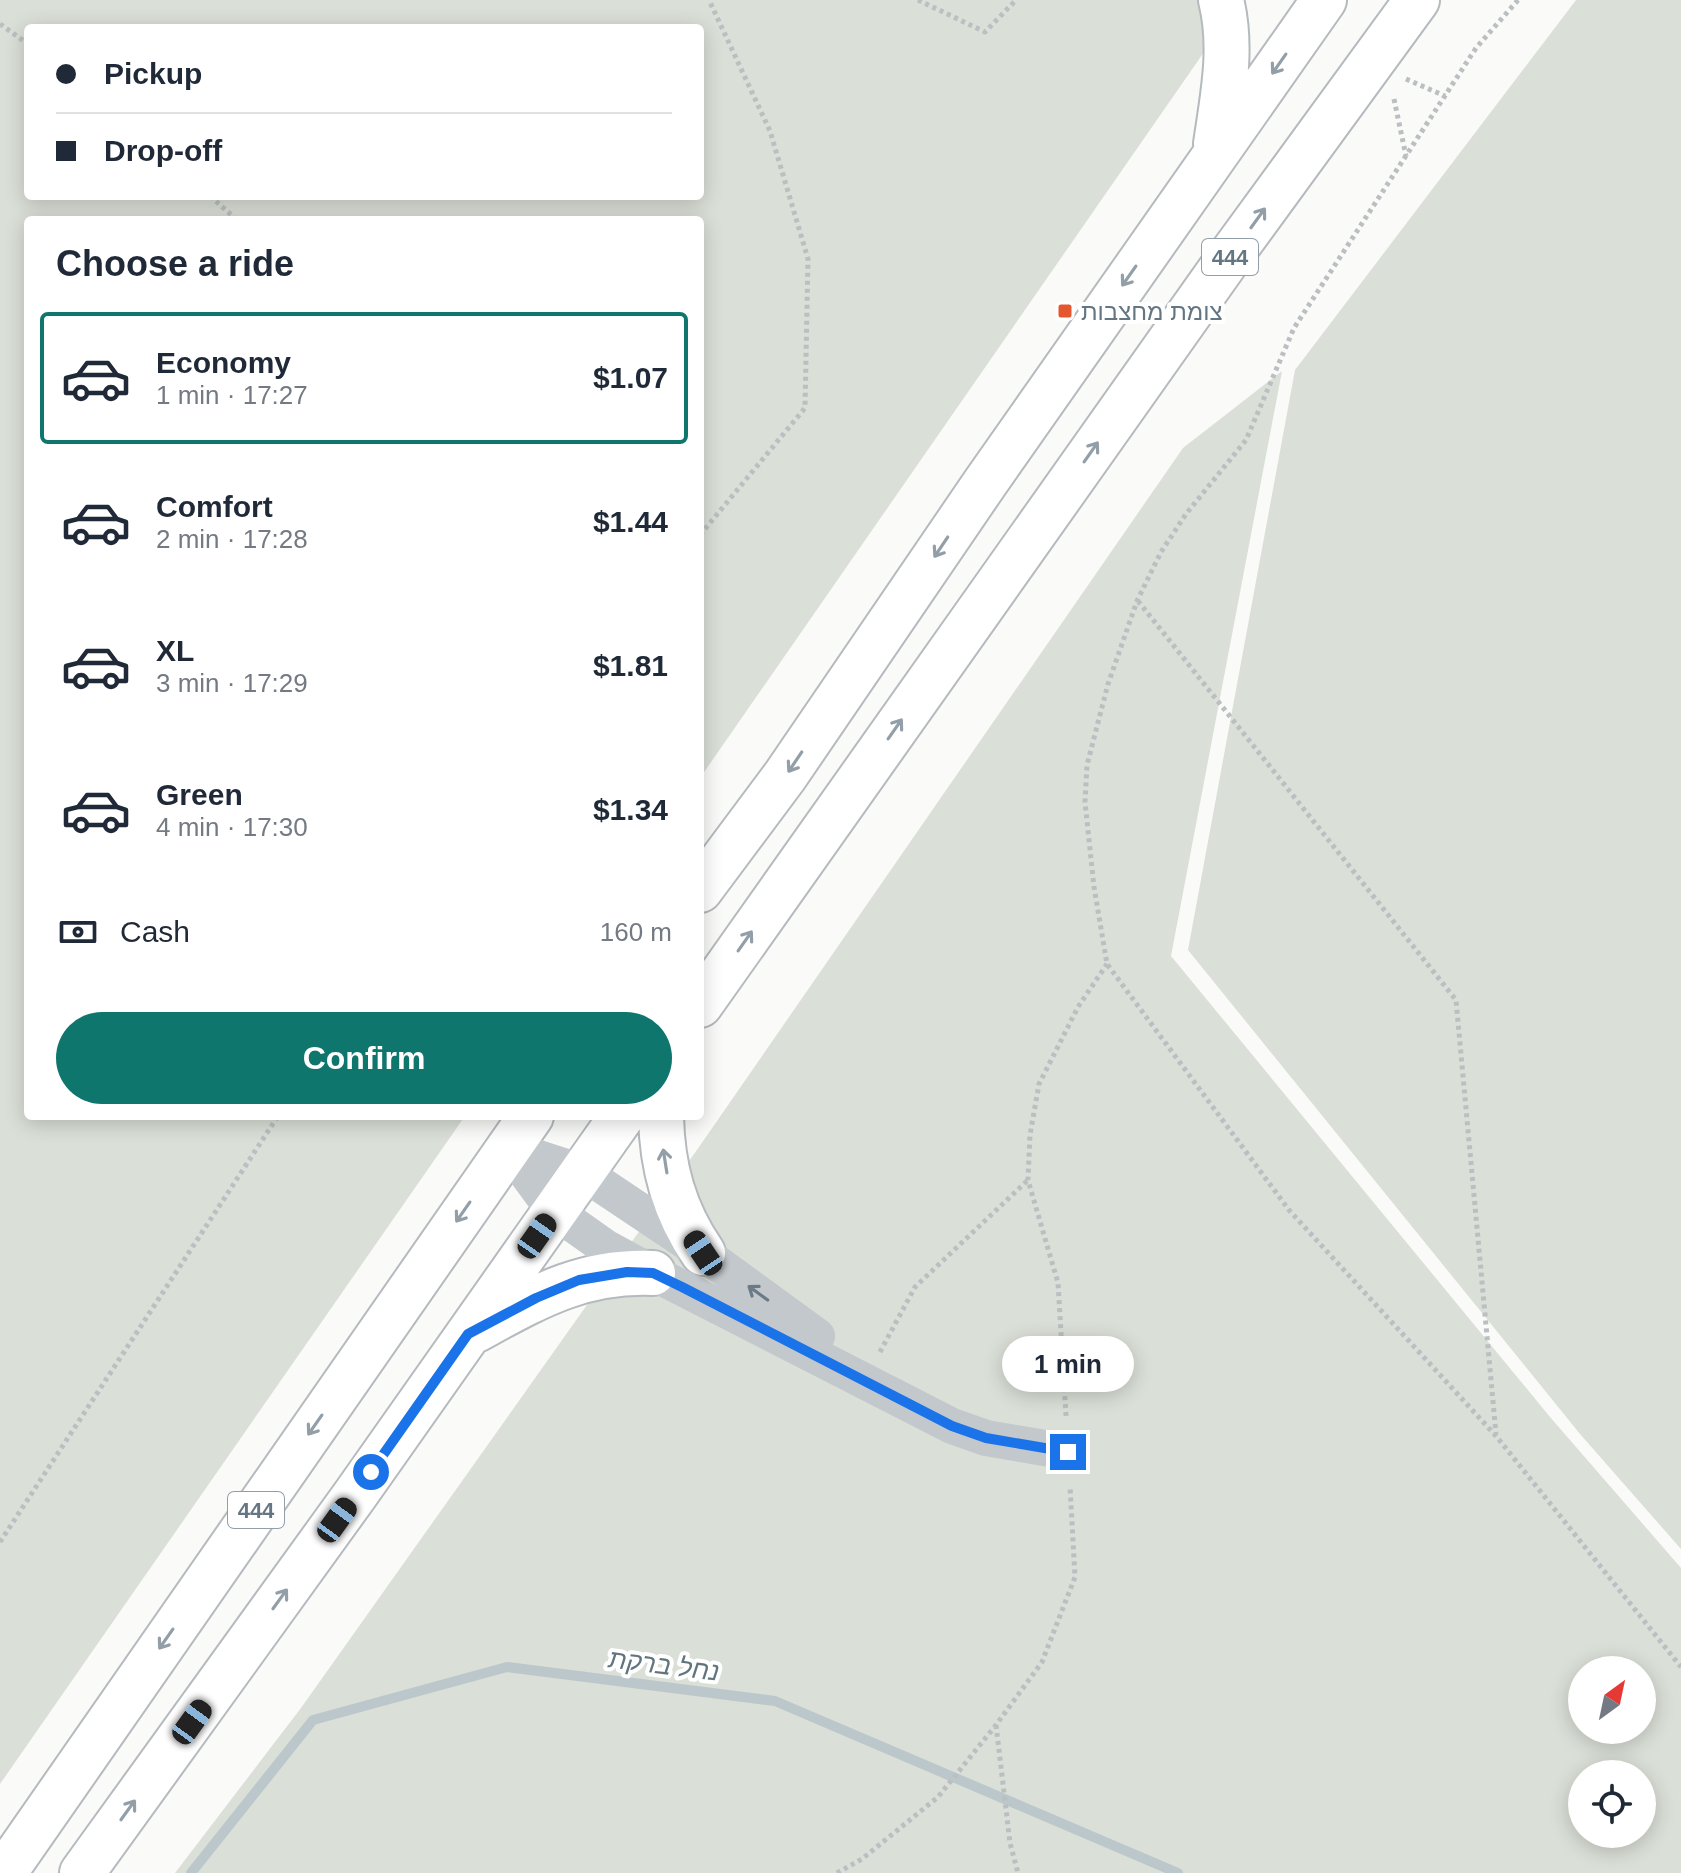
<!DOCTYPE html>
<meta charset="utf-8">
<style>
:root{--surface:#fff;--page:#f2f2f3;--text:#1f2937;--muted:#747a83;--line:#e0e1e3;--accent:#0f766e}
body{margin:0;font-family:Helvetica,"Noto Sans Hebrew",sans-serif;background:var(--page);color:var(--text);height:100vh;display:flex;flex-direction:column;font-size:30px;white-space:nowrap}
*{box-sizing:border-box;margin:0}
p{font-size:26px;color:var(--muted)}
.icon{flex:none;width:44px;height:44px;fill:none;stroke:currentColor;stroke-width:2;stroke-linecap:round;stroke-linejoin:round}
.map{position:relative;flex:1;overflow:hidden}
.panel{position:absolute;left:24px;top:216px;width:680px;height:904px;display:flex;flex-direction:column;background:var(--surface);border-radius:8px;box-shadow:0 4px 20px #0003}
.panel>*{flex:none}
.top-card{position:absolute;left:24px;top:24px;width:680px;height:176px;border-radius:8px;box-shadow:0 4px 20px #0003;display:grid;align-content:center;height:176px;padding:0 32px;background:var(--surface)}
.needle{width:52px;rotate:33deg}
.buttons{position:absolute;left:1568px;top:1656px;display:grid;gap:16px}
.buttons a{display:grid;place-items:center;width:88px;height:88px;border-radius:50%;background:var(--surface);box-shadow:0 4px 20px #0003;font-size:40px}
.end{position:absolute;width:36px;height:36px;margin:-18px;border:10px solid #1a73e8;background:#fff;box-shadow:0 0 0 4px #fff}
.from{border-radius:50%}
.bubble{position:absolute;height:56px;border-radius:28px;background:var(--surface);box-shadow:0 4px 20px #0003;font-size:26px;font-weight:600;line-height:56px;text-align:center}
.car{position:absolute;width:24px;height:48px;margin:-24px -12px;border-radius:10px;box-shadow:0 0 6px 2px #0007;background:linear-gradient(#222 24%,#8ab4d8 0 40%,#222 0 76%,#8ab4d8 0 86%,#222 0)}
.top-card b{display:flex;align-items:center;gap:28px;height:76px;font-size:30px}
.top-card b+b{border-top:2px solid var(--line)}
.top-card i{width:20px;height:20px;background:var(--text)}
ul{padding:0;list-style:none}
li{display:flex;align-items:center;gap:24px;height:132px;margin:0 16px 12px;padding:0 16px;border:4px solid transparent;border-radius:8px}
li div{flex:1}
li b{display:block;font-size:30px}
li em{font-style:normal;font-weight:600}
li.selected{border-color:var(--accent)}
li>.icon{width:72px;height:72px;stroke-width:1.5}
h2{padding:0 32px;font-size:36px;line-height:96px}
.pay{display:flex;align-items:center;gap:20px;height:88px;padding:0 32px;font-size:30px}
.pay p{margin-inline-start:auto}
.primary-button{display:flex;gap:16px;margin-top:auto;padding:16px 32px}
.primary-button a{flex:1;height:92px;border-radius:48px;background:var(--accent);color:#fff;font-size:32px;font-weight:600;line-height:92px;text-align:center}
.map>svg:first-child{display:block}
.green{fill:#dadfd7;fill-rule:evenodd}
.lines{fill:none;stroke-linecap:round;stroke-linejoin:round}
.stream{stroke:#bbc7cb;stroke-width:10}
.primary-casing{stroke:#b5babe;stroke-width:48}
.path{stroke:#bbbfc2;stroke-width:5;stroke-dasharray:4 4;stroke-linecap:butt}
.street{stroke:#c3c8cc;stroke-width:36}
.primary{stroke:#fff;stroke-width:44}
.oneway{stroke:#939fa8}
.oneway2{stroke:#6a7a87}
.route{stroke:#1a73e8;stroke-width:10}
.poi-dot{fill:#e4572e;stroke:#fff;stroke-width:3}
.labels{text-anchor:middle;dominant-baseline:central;stroke-width:8;stroke-linejoin:round;paint-order:stroke}
.shield{fill:#fff;stroke:#939fa8;stroke-width:2}
.shield-label{font-size:22px;font-weight:bold;fill:#657683}
.poi-label{font-size:24px;fill:#657683;stroke:#fff;text-anchor:start}
.water-label{font-size:26px;font-style:italic;fill:#60757c;stroke:#fff}
</style>
<div class="map">
<svg width="1681" height="1873" viewBox="0 0 1681 1873">
<rect width="100%" height="100%" fill="#fafaf8"/>
<path class="green" d="M 0,0 L 1221,0 L 1211,42 L 700,778 L 700,220 L 28,220 L 28,1116 L 465,1116 L 0,1784 ZM 28,28 L 700,28 L 700,196 L 28,196 Z
M 1576,0 L 1681,0 L 1681,1549 L 1580,1434 L 1188,950 L 1295,370 Z
M 1282,371 L 1171,956 L 1550,1417 L 1681,1568 L 1681,1873 L 175,1873 L 301,1708 L 699,1147 L 1183,448 ZM 1582,1670 L 1642,1670 L 1642,1730 L 1582,1730 ZM 1582,1774 L 1642,1774 L 1642,1834 L 1582,1834 Z"/>
<g class="lines">
<path class="stream" d="M 191,1873 L 313,1720 L 507,1667 L 775,1701 L 1178,1873"/>
<defs>
<path id="primary" d="M 1216,144 C 1223,96 1233,48 1221,0
M 700,890 L 785,776 L 985,483 L 1324,0
M 700,1005 L 1228,259 L 1417,0
M 661,1116 C 662,1167 674,1211 703,1253
M 474,1331 C 535,1298 581,1270 653,1273
M 4,1873 L 531,1116
M 82,1873 L 355,1495 L 622,1116"/>
</defs>
<use href="#primary" class="primary-casing"/>
<path class="path" d="M 918,0 L 985,32 L 1016,0
M 1518,0 L 1476,48 L 1294,328 L 1246,440 L 1186,514 L 1161,552 L 1137,601 L 1108,684 L 1087,765 L 1085,802 L 1094,887 L 1107,964 L 1289,1210 L 1496,1436 L 1681,1667
M 0,24 L 28,44
M 1406,79 L 1445,96
M 1394,99 L 1406,156
M 210,196 L 237,220
M 700,535 L 805,408 L 808,259 L 770,131 L 709,0
M 1138,601 L 1456,1000 L 1496,1434
M 880,1352 L 915,1287 L 1028,1180
M 1066,1416 L 1058,1283 L 1028,1180 L 1030,1135 L 1039,1084 L 1078,1007 L 1107,964
M 0,1542 L 278,1116
M 996,1725 L 1010,1843 L 1018,1873
M 837,1873 L 862,1859 L 938,1797 L 996,1725 L 1042,1662 L 1075,1577 L 1070,1486"/>
<path class="street" d="M 508,1148 L 554,1211 L 605,1247 L 653,1273 L 952,1426 L 986,1438 L 1068,1452
M 508,1148 L 582,1172 L 703,1253 L 817,1336"/>
<use href="#primary" class="primary"/>
</g>
<defs><path id="oneway-shaft" d="M-6 0H5M1.5-3L5.5 0L1.5 3" fill="none" stroke-width="1.6" stroke-linecap="round" stroke-linejoin="round" transform="scale(2)"/></defs>
<g class="oneway">
<use href="#oneway-shaft" transform="translate(1279 64) rotate(125)"/>
<use href="#oneway-shaft" transform="translate(1258 218) rotate(-54)"/>
<use href="#oneway-shaft" transform="translate(1129 276) rotate(125)"/>
<use href="#oneway-shaft" transform="translate(1091 452) rotate(-55)"/>
<use href="#oneway-shaft" transform="translate(941 547) rotate(124)"/>
<use href="#oneway-shaft" transform="translate(895 729) rotate(-55)"/>
<use href="#oneway-shaft" transform="translate(795 762) rotate(124)"/>
<use href="#oneway-shaft" transform="translate(745 941) rotate(-55)"/>
<use href="#oneway-shaft" transform="translate(665 1161) rotate(-99)"/>
<use href="#oneway-shaft" transform="translate(463 1212) rotate(125)"/>
<use href="#oneway-shaft" transform="translate(315 1425) rotate(125)"/>
<use href="#oneway-shaft" transform="translate(280 1599) rotate(-54)"/>
<use href="#oneway-shaft" transform="translate(166 1639) rotate(125)"/>
<use href="#oneway-shaft" transform="translate(128 1810) rotate(-54)"/>
</g>
<use class="oneway2" href="#oneway-shaft" transform="translate(758 1293) rotate(-144)"/>
<g class="lines">
<path class="route" d="M 371,1472 L 468,1334 L 536,1298 L 579,1280 L 627,1272 L 653,1273 L 682,1287 L 952,1426 L 986,1438 L 1068,1452"/>
</g>
<rect class="poi-dot" x="1057" y="303" width="16" height="16" rx="4"/>
<g class="labels">
<g class="shield">
<rect x="1202" y="239" width="56" height="36" rx="6"/>
<rect x="228" y="1492" width="56" height="36" rx="6"/>
</g>
<g class="shield-label">
<text x="1230" y="257">444</text>
<text x="256" y="1510">444</text>
</g>
<g class="poi-label">
<text x="1081" y="311">צומת מחצבות</text>
</g>
<g class="water-label">
<text transform="translate(664 1665) rotate(7)">נחל ברקת</text>
</g>
</g>
</svg>
<div class="buttons">
<a><svg class="needle" viewBox="-14 -14 28 28"><path d="M0-13l5 13h-10z" fill="#e53935"/><path d="M0 13l5-13h-10z" fill="#747a83"/></svg></a>
<a><svg class="icon" aria-label="locate" viewBox="0 0 24 24"><circle cx="12" cy="12" r="6"/><path d="M12 2v4M12 18v4M2 12h4M18 12h4"/></svg></a>
</div>
<i class="end from" style="left:371px;top:1472px"></i>
<i class="end" style="left:1068px;top:1452px"></i>
<div class="bubble" style="left:1002px;top:1336px;width:132px">1 min</div>
<i class="car" style="left:537px;top:1236px;rotate:35deg"></i>
<i class="car" style="left:703px;top:1253px;rotate:326deg"></i>
<i class="car" style="left:337px;top:1520px;rotate:36deg"></i>
<i class="car" style="left:192px;top:1722px;rotate:36deg"></i>
<div class="top-card">
<b><i class="from"></i>Pickup</b>
<b><i></i>Drop-off</b>
</div>
<section class="panel">
<h2>Choose a ride</h2>
<ul>
<li class="selected"><svg class="icon" aria-label="car" viewBox="0 0 24 24"><path d="M5 17H2v-5l4-1 3-4h7l3 4 3 1v5h-3M9 17h6M6 11h13"/><circle cx="7" cy="17" r="2"/><circle cx="17" cy="17" r="2"/></svg><div><b>Economy</b><p>1 min · 17:27</p></div><em>$1.07</em></li>
<li><svg class="icon" aria-label="car" viewBox="0 0 24 24"><path d="M5 17H2v-5l4-1 3-4h7l3 4 3 1v5h-3M9 17h6M6 11h13"/><circle cx="7" cy="17" r="2"/><circle cx="17" cy="17" r="2"/></svg><div><b>Comfort</b><p>2 min · 17:28</p></div><em>$1.44</em></li>
<li><svg class="icon" aria-label="car" viewBox="0 0 24 24"><path d="M5 17H2v-5l4-1 3-4h7l3 4 3 1v5h-3M9 17h6M6 11h13"/><circle cx="7" cy="17" r="2"/><circle cx="17" cy="17" r="2"/></svg><div><b>XL</b><p>3 min · 17:29</p></div><em>$1.81</em></li>
<li><svg class="icon" aria-label="car" viewBox="0 0 24 24"><path d="M5 17H2v-5l4-1 3-4h7l3 4 3 1v5h-3M9 17h6M6 11h13"/><circle cx="7" cy="17" r="2"/><circle cx="17" cy="17" r="2"/></svg><div><b>Green</b><p>4 min · 17:30</p></div><em>$1.34</em></li>
</ul>
<div class="pay"><svg class="icon" aria-label="cash" viewBox="0 0 24 24"><path d="M3 7h18v10H3z"/><circle cx="12" cy="12" r="2"/></svg>Cash<p>160 m</p></div>
<div class="primary-button"><a>Confirm</a></div>
</section>
</div>
